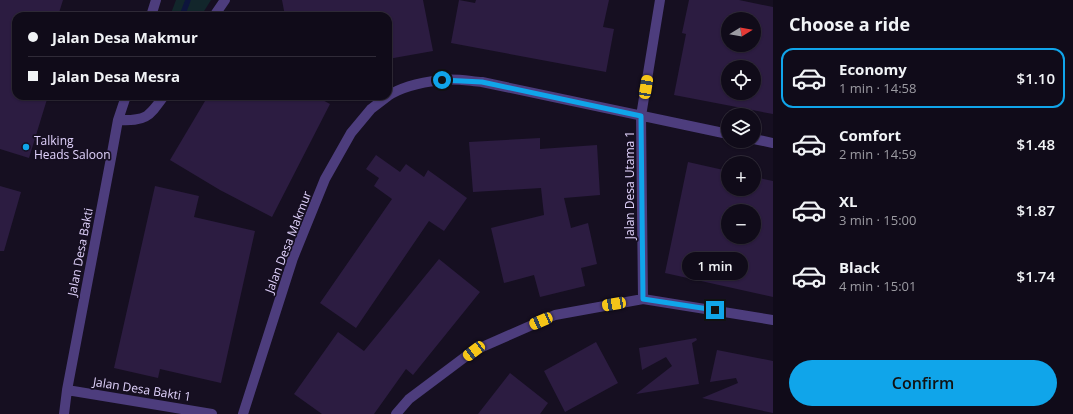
<!DOCTYPE html>
<meta charset="utf-8">
<style>
:root{--surface:#100b19;--page:#1e1926;--text:#f1f3f6;--muted:#9c9ba2;--line:#302b38;--accent:#10a5ea}
body{margin:0;font-family:"Open Sans",sans-serif;background:var(--page);color:var(--text);height:100vh;display:flex;flex-direction:column;font-size:15px;white-space:nowrap}
*{box-sizing:border-box;margin:0}
p{font-size:13px;color:var(--muted)}
.icon{flex:none;width:22px;height:22px;fill:none;stroke:currentColor;stroke-width:2;stroke-linecap:round;stroke-linejoin:round}
.map{position:relative;flex:1;overflow:hidden}
.panel{display:flex;flex-direction:column;background:var(--surface);width:300px}
.panel>*{flex:none}
.banner{position:absolute;left:12px;top:12px;width:380px;height:88px;border-radius:12px;box-shadow:0 1px 3px #0004,0 0 0 1px var(--line);display:grid;align-content:center;height:88px;padding:0 16px;background:var(--surface)}
.needle{width:26px;rotate:79deg}
.buttons{position:absolute;left:721px;top:12px;display:grid;gap:8px}
.buttons a{display:grid;place-items:center;width:40px;height:40px;border-radius:50%;background:var(--surface);box-shadow:0 1px 3px #0004,0 0 0 1px var(--line);font-size:20px}
.end{position:absolute;width:18px;height:18px;margin:-9px;border:5px solid #10a5ea;background:#111;box-shadow:0 0 0 2px #111}
.from{border-radius:50%}
.bubble{position:absolute;height:28px;border-radius:14px;background:var(--surface);box-shadow:0 1px 3px #0004,0 0 0 1px var(--line);font-size:13px;font-weight:600;line-height:28px;text-align:center}
.car{position:absolute;width:12px;height:24px;margin:-12px -6px;border-radius:5px;box-shadow:0 0 3px 1px #0007;background:linear-gradient(#f5c518 24%,#345 0 40%,#f5c518 0 76%,#345 0 86%,#f5c518 0)}
.banner b{display:flex;align-items:center;gap:14px;height:38px;font-size:15px}
.banner b+b{border-top:1px solid var(--line)}
.banner i{width:10px;height:10px;background:var(--text)}
ul{padding:0;list-style:none}
li{display:flex;align-items:center;gap:12px;height:60px;margin:0 8px 6px;padding:0 8px;border:2px solid transparent;border-radius:12px}
li div{flex:1}
li b{display:block;font-size:15px}
li em{font-style:normal;font-weight:600}
li.on{border-color:var(--accent)}
li>.icon{width:36px;height:36px;stroke-width:1.5}
h2{padding:0 16px;font-size:18px;line-height:48px}
.action{display:flex;gap:8px;margin-top:auto;padding:8px 16px}
.action a{flex:1;height:46px;border-radius:24px;background:var(--accent);color:#111;font-size:16px;font-weight:600;line-height:46px;text-align:center}
main{display:flex;flex:1;min-height:0}
.map>svg:first-child{display:block}
.green{fill:#12262b}
.lines{fill:none;stroke-linecap:round;stroke-linejoin:round}
.stream{stroke:#0d143c;stroke-width:5.5}
.building{fill:#2c1c41;fill-rule:evenodd}
.minor{stroke:#4d3d7d;stroke-width:10}
.route{stroke:#10a5ea;stroke-width:5}
.poi-dot{fill:#10a5ea;stroke:#160f21;stroke-width:1.5}
.labels{text-anchor:middle;dominant-baseline:central;stroke-width:3.5;stroke-linejoin:round;paint-order:stroke}
.poi-label{font-size:12px;fill:#e0d2fc;stroke:#160f21;text-anchor:start}
.street-label{font-size:12px;fill:#e0d2fc;stroke:#160f21}
</style>
<main>
<div class="map">
<svg width="773" height="414" viewBox="0 0 773 414">
<rect width="100%" height="100%" fill="#160f21"/>
<path class="green" d="M 176,0 L 211,0 L 201,16 L 170,16 Z"/>
<g class="lines">
<path class="stream" d="M 182,16 L 188,0"/>
</g>
<path class="building" d="M 0,0 L 63,0 L 58,16 L 16,16 L 16,96 L 48,96 L 29,158 L 0,149 Z
M 282,0 L 423,0 L 433,51 L 388,59 L 388,16 L 285,16 Z
M 459,0 L 475,3 L 476,0 L 609,0 L 603,27 L 614,29 L 606,72 L 451,43 Z
M 689,0 L 739,0 L 773,7 L 773,114 L 674,95 L 686,34 L 682,33 ZM 728,19 L 754,19 L 754,45 L 728,45 ZM 728,67 L 754,67 L 754,93 L 728,93 Z
M 208,96 L 315,96 L 330,104 L 272,217 L 220,190 L 170,160 Z
M 540,138 L 540,149 L 597,145 L 600,195 L 564,198 L 571,228 L 588,223 L 597,264 L 581,268 L 585,286 L 540,297 L 534,275 L 504,283 L 491,228 L 544,215 L 541,188 L 473,192 L 469,142 Z
M 376,155 L 400,172 L 406,164 L 424,177 L 428,170 L 467,198 L 444,231 L 429,221 L 356,328 L 320,303 L 392,199 L 374,186 L 379,178 L 366,169 Z
M 688,162 L 728,171 L 728,189 L 754,189 L 754,177 L 773,181 L 773,297 L 665,273 ZM 728,211 L 754,211 L 754,237 L 728,237 Z
M 0,186 L 21,192 L 4,251 L 0,251 Z
M 155,186 L 199,196 L 194,217 L 255,231 L 221,383 L 160,369 L 158,378 L 114,368 Z
M 439,259 L 480,292 L 413,375 L 406,369 L 374,414 L 322,414 L 294,394 L 338,332 L 364,351 Z
M 696,338 L 697,340 L 692,343 L 699,384 L 636,394 L 672,366 L 666,357 L 642,370 L 639,348 Z
M 596,342 L 618,383 L 565,412 L 544,371 Z
M 717,350 L 773,361 L 773,413 L 702,398 L 738,383 L 736,378 L 710,382 Z
M 510,373 L 548,403 L 540,414 L 478,414 Z"/>
<g class="lines">
<path class="minor" d="M 151,16 L 156,0
M 214,16 L 225,0
M 388,96 C 402,86 425,82 441,80 C 454,78 469,81 482,82 L 728,134
M 118,120 C 146,121 148,118 164,96
M 754,139 L 773,143
M 643,299 L 641,116 L 660,0
M 67,390 L 212,414
M 64,414 L 67,390 L 112,153 L 118,120 L 126,96
M 243,414 L 293,258 L 325,179 L 351,133 L 371,109 L 388,96
M 396,414 L 409,399 L 473,351 L 555,315 L 643,299 L 773,320"/>
</g>
<g class="lines">
<path class="route" d="M 442,80 L 482,82 L 641,116 L 643,299 L 715,310"/>
</g>
<circle class="poi-dot" cx="26" cy="147" r="4"/>
<g class="labels">
<g class="poi-label">
<text x="34" y="140">Talking<tspan x="34" dy="14">Heads Saloon</tspan></text>
</g>
<g class="street-label">
<text transform="translate(629 185) rotate(-90)">Jalan Desa Utama 1</text>
<text transform="translate(288 242) rotate(-69)">Jalan Desa Makmur</text>
<text transform="translate(80 252) rotate(-79)">Jalan Desa Bakti</text>
<text transform="translate(142 389) rotate(9)">Jalan Desa Bakti 1</text>
</g>
</g>
</svg>
<div class="buttons">
<a><svg class="needle" viewBox="-14 -14 28 28"><path d="M0-13l5 13h-10z" fill="#e53935"/><path d="M0 13l5-13h-10z" fill="#9c9ba2"/></svg></a>
<a><svg class="icon" aria-label="locate" viewBox="0 0 24 24"><circle cx="12" cy="12" r="6"/><path d="M12 2v4M12 18v4M2 12h4M18 12h4"/></svg></a>
<a><svg class="icon" aria-label="layers" viewBox="0 0 24 24"><path d="M12 4l9 5-9 5-9-5zM3 14l9 5 9-5"/></svg></a>
<a>+</a>
<a>−</a>
</div>
<i class="end from" style="left:442px;top:80px"></i>
<i class="end" style="left:715px;top:310px"></i>
<div class="bubble" style="left:682px;top:252px;width:66px">1 min</div>
<i class="car" style="left:646px;top:87px;rotate:9deg"></i>
<i class="car" style="left:614px;top:304px;rotate:260deg"></i>
<i class="car" style="left:541px;top:321px;rotate:246deg"></i>
<i class="car" style="left:474px;top:351px;rotate:233deg"></i>
<div class="banner">
<b><i class="from"></i>Jalan Desa Makmur</b>
<b><i></i>Jalan Desa Mesra</b>
</div>
</div>
<section class="panel">
<h2>Choose a ride</h2>
<ul>
<li class="on"><svg class="icon" aria-label="car" viewBox="0 0 24 24"><path d="M5 17H2v-5l4-1 3-4h7l3 4 3 1v5h-3M9 17h6M6 11h13"/><circle cx="7" cy="17" r="2"/><circle cx="17" cy="17" r="2"/></svg><div><b>Economy</b><p>1 min · 14:58</p></div><em>$1.10</em></li>
<li><svg class="icon" aria-label="car" viewBox="0 0 24 24"><path d="M5 17H2v-5l4-1 3-4h7l3 4 3 1v5h-3M9 17h6M6 11h13"/><circle cx="7" cy="17" r="2"/><circle cx="17" cy="17" r="2"/></svg><div><b>Comfort</b><p>2 min · 14:59</p></div><em>$1.48</em></li>
<li><svg class="icon" aria-label="car" viewBox="0 0 24 24"><path d="M5 17H2v-5l4-1 3-4h7l3 4 3 1v5h-3M9 17h6M6 11h13"/><circle cx="7" cy="17" r="2"/><circle cx="17" cy="17" r="2"/></svg><div><b>XL</b><p>3 min · 15:00</p></div><em>$1.87</em></li>
<li><svg class="icon" aria-label="car" viewBox="0 0 24 24"><path d="M5 17H2v-5l4-1 3-4h7l3 4 3 1v5h-3M9 17h6M6 11h13"/><circle cx="7" cy="17" r="2"/><circle cx="17" cy="17" r="2"/></svg><div><b>Black</b><p>4 min · 15:01</p></div><em>$1.74</em></li>
</ul>
<div class="action"><a>Confirm</a></div>
</section>
</main>
